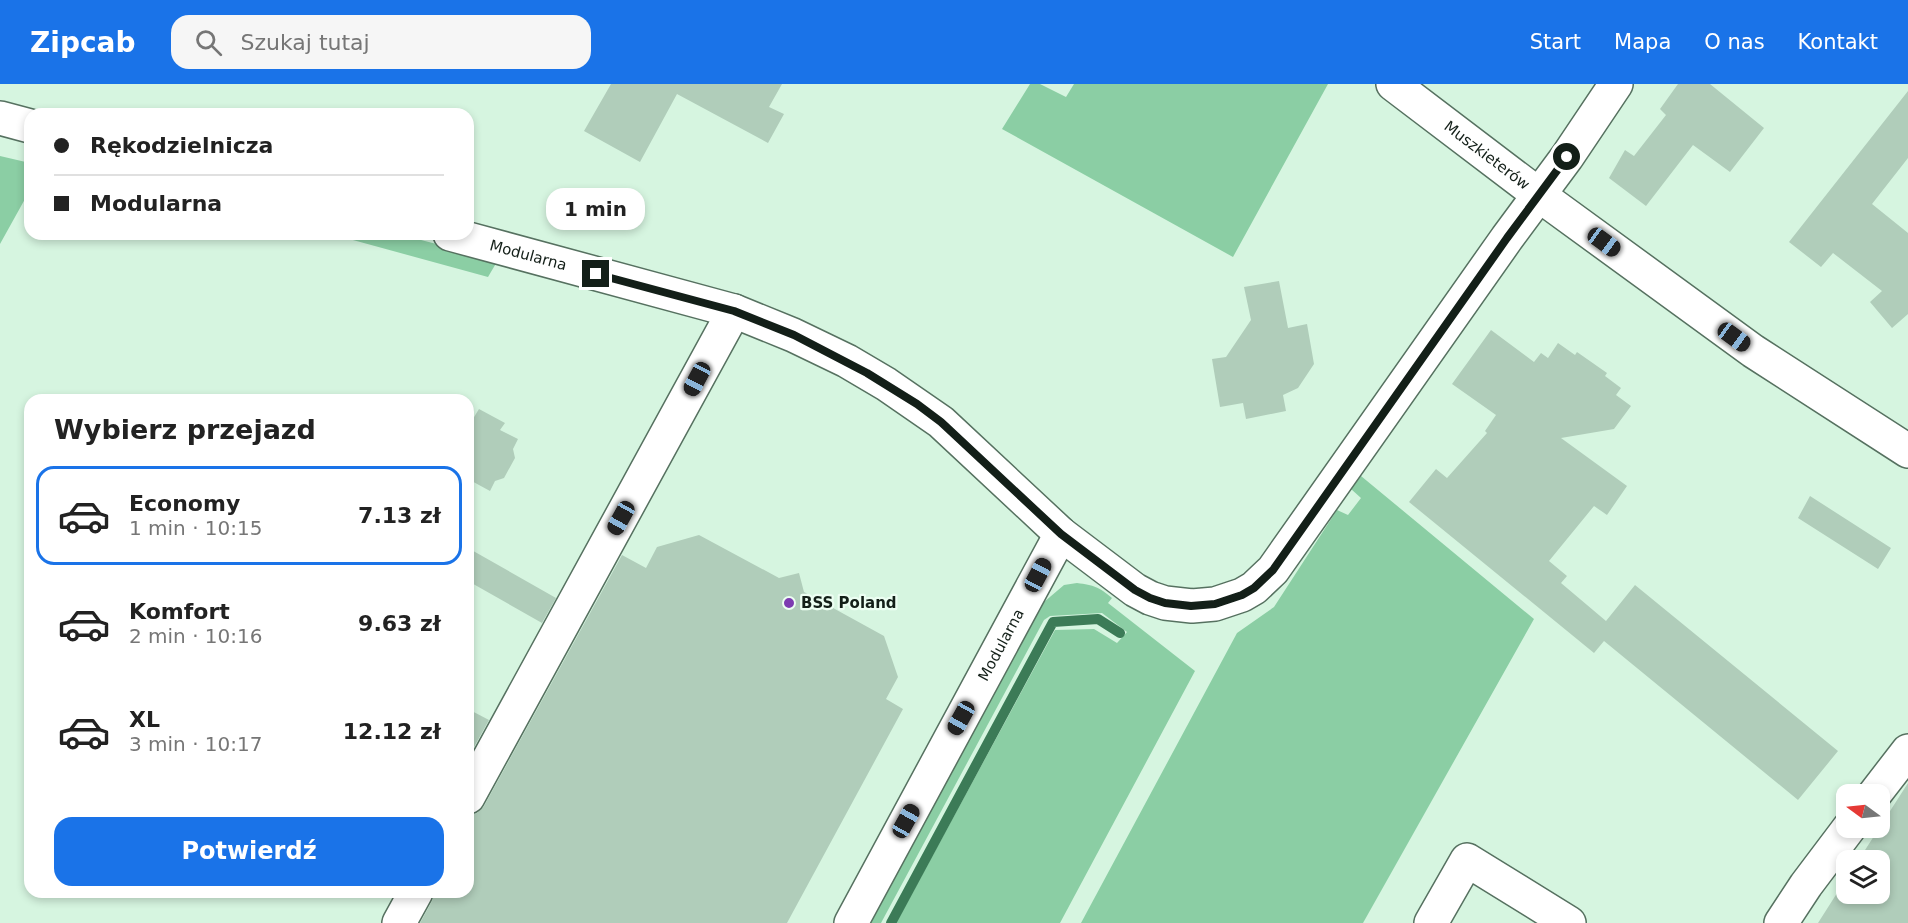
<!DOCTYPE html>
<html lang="pl">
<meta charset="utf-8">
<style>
:root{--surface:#fff;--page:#f6f6f6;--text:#222;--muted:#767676;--line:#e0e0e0;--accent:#1a73e8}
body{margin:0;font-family:"DejaVu Sans",sans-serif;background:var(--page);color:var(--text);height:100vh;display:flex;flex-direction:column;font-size:22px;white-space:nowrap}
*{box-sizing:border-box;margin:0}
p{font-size:20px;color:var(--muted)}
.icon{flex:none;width:33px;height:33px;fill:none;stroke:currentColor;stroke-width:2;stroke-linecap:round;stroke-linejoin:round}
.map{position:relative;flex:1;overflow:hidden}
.panel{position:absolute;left:24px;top:310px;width:450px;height:504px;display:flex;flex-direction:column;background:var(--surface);border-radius:18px;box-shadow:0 3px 9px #0003}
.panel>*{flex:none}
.guide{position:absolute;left:24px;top:24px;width:450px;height:132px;border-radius:18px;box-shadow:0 3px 9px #0003;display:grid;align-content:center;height:132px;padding:0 30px;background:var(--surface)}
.needle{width:39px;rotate:285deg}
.buttons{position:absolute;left:1836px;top:700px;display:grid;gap:12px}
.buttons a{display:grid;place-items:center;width:54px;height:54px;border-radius:12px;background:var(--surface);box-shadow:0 3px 9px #0003;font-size:30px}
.end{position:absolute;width:27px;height:27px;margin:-14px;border:8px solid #131f18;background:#fff;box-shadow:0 0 0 3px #fff}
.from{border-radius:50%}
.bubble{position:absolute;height:42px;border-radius:18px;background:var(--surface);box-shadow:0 3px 9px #0003;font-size:20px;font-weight:600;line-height:42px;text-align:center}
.car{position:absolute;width:18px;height:36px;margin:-18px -9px;border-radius:8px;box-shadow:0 0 4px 2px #0007;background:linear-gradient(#222 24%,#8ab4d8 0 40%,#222 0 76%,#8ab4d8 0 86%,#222 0)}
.guide b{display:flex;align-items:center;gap:21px;height:57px;font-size:22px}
.guide b+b{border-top:2px solid var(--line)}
.guide i{width:15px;height:15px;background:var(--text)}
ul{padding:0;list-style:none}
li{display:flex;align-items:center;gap:18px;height:99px;margin:0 12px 9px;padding:0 18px;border:3px solid transparent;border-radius:18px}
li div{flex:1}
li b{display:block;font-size:22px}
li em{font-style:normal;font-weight:600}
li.on{border-color:var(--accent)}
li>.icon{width:54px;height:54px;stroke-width:1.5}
h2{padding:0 30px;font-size:27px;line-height:72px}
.button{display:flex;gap:12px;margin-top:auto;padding:12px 30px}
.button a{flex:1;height:69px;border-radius:18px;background:var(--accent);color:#fff;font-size:24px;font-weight:600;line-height:69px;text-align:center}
header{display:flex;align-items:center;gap:36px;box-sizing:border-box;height:84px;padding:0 30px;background:var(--accent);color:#fff}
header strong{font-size:28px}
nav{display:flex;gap:33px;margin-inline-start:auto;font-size:21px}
.search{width:420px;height:54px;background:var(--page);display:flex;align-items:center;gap:15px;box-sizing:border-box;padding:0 21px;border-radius:18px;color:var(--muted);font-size:22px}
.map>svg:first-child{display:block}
.green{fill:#8bcea4}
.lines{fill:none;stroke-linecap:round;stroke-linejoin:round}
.stream{stroke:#3c7b57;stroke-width:10}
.building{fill:#b0cdba}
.minor-casing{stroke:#567160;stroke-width:36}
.minor{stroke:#fff;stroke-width:33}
.route{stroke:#131f18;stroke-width:8}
.poi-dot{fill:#7d3cb1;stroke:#ecfef2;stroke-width:2}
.labels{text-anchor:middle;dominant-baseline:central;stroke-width:4.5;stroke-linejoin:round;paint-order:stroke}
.street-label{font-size:15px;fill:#131f18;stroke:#ecfef2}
.poi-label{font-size:15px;font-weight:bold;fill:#131f18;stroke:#ecfef2;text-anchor:start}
</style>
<header>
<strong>Zipcab</strong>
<div class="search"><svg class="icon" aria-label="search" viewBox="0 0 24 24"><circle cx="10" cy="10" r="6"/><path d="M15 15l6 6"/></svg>Szukaj tutaj</div>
<nav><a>Start</a><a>Mapa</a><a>O nas</a><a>Kontakt</a></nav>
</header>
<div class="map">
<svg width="1908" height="839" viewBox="0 0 1908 839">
<rect width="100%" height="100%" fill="#d6f5e0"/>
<path class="green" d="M 1030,0 L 1040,0 L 1066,13 L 1074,0 L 1328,0 L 1233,173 L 1002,45 Z
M 0,72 L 30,79 L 30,106 L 0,160 Z
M 331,150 L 398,150 L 498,176 L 488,193 Z
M 1361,392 L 1534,535 L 1363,839 L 1081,839 L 1237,549 L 1274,523 L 1337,426 L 1348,431 L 1361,414 L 1351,405 Z
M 1077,499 C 1094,501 1099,503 1112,514 L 1108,519 L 1195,587 L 1060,839 L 896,839 L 1055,546 L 1094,545 L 1117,559 L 1127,548 L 1102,529 L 1050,532 L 1044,536 L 881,839 L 870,839 L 1044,518 L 1064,501 Z"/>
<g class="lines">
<path class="stream" d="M 891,839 L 1053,538 L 1098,535 L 1120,549"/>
</g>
<path class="building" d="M 611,0 L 782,0 L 769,23 L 784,30 L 768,59 L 677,10 L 640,78 L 584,47 Z
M 1678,0 L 1710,0 L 1764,44 L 1730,88 L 1693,61 L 1646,122 L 1609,94 L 1625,66 L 1634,72 L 1666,31 L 1660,25 Z
M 1908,7 L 1908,74 L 1872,120 L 1908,149 L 1908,230 L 1892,244 L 1870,218 L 1882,207 L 1833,169 L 1821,183 L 1789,158 Z
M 1279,197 L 1288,244 L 1307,240 L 1314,280 L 1298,304 L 1283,311 L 1286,327 L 1246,335 L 1243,319 L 1220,323 L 1212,275 L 1226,273 L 1251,236 L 1244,203 Z
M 1491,246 L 1534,278 L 1541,269 L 1548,274 L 1558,259 L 1575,271 L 1577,268 L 1607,289 L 1605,292 L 1621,304 L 1616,311 L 1631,322 L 1614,345 L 1561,354 L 1627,402 L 1607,431 L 1594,422 L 1549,477 L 1567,492 L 1561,499 L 1606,537 L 1635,501 L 1838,667 L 1798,716 L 1604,557 L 1594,569 L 1409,418 L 1436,385 L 1447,394 L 1487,349 L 1485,347 L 1496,331 L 1452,300 Z
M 479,325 L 505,339 L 500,346 L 518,355 L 513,365 L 515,374 L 504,394 L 495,397 L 490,407 L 468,395 L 468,343 Z
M 1810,412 L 1891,464 L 1878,485 L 1798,434 Z
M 699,451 L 779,494 L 799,489 L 804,508 L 884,552 L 898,593 L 886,615 L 903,625 L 787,839 L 420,839 L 432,817 L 435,808 L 468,808 L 468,732 L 477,729 L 484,722 L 622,471 L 646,484 L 657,463 Z
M 468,464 L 556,514 L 542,539 L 468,497 Z
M 468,625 L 489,636 L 468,674 Z
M 1908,699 L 1908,839 L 1818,839 L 1846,795 L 1846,810 L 1880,810 L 1880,777 L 1858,777 Z"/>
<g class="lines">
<defs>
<g id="minor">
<path id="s1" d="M 1393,0 L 1539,111 L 1753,267 L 1908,367"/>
<path d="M 0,34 L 30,42"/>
<path id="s2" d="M 450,150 L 734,227 L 793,251 L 847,277 L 886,300 L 941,338 L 1061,450 L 1135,506 L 1150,514 L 1165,519 L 1192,522 L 1215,520 L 1242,511 L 1254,504 L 1273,486 L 1507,154 L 1567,73 L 1616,0"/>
<path d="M 1874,711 L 1908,667"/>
<path d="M 468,713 L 734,227"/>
<path d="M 399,839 L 416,808"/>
<path id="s3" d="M 851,839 L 1061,450"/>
<path d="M 1431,839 L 1467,776 L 1569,839"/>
<path d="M 1781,839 L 1806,801 L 1849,744"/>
</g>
</defs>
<use href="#minor" class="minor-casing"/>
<use href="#minor" class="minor"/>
</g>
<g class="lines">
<path class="route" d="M 596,190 L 734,227 L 794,251 L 867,289 L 917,320 L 941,338 L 1061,450 L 1135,506 L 1150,514 L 1165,519 L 1191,522 L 1215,520 L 1242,511 L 1254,504 L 1273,486 L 1507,154 L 1567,73"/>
</g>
<circle class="poi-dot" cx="789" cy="519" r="6"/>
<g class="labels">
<g class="street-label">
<text stroke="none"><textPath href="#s1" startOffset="118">Muszkieterów</textPath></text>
<text stroke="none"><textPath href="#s2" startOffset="81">Modularna</textPath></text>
<text stroke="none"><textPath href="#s3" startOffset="316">Modularna</textPath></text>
</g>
<g class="poi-label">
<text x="801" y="519">BSS Poland</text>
</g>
</g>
</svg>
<div class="buttons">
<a><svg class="needle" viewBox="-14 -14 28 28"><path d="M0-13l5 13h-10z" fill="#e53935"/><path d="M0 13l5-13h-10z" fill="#767676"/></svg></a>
<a><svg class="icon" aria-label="layers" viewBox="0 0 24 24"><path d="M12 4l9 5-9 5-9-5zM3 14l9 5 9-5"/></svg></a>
</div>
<i class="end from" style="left:1567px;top:73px"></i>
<i class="end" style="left:596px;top:190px"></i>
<div class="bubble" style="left:546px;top:104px;width:99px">1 min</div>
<i class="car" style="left:1604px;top:158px;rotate:126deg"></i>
<i class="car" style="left:1734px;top:253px;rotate:126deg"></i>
<i class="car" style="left:697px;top:295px;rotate:208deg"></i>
<i class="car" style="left:621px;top:434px;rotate:209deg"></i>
<i class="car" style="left:1038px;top:491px;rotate:28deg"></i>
<i class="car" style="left:961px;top:634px;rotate:209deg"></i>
<i class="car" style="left:906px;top:737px;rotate:29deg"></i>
<div class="guide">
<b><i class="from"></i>Rękodzielnicza</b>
<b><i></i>Modularna</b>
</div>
<section class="panel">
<h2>Wybierz przejazd</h2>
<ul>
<li class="on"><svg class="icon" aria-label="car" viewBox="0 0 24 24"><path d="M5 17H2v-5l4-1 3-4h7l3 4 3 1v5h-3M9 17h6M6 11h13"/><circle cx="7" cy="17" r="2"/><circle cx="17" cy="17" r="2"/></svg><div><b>Economy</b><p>1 min · 10:15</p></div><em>7.13 zł</em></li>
<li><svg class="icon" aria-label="car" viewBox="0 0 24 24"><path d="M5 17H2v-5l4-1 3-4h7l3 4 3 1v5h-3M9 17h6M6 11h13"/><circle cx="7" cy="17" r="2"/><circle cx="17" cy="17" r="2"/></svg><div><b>Komfort</b><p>2 min · 10:16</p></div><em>9.63 zł</em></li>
<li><svg class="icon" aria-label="car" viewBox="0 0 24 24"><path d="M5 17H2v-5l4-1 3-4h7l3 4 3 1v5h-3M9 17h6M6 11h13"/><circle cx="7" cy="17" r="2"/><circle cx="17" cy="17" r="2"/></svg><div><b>XL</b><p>3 min · 10:17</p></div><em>12.12 zł</em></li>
</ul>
<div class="button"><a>Potwierdź</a></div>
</section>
</div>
